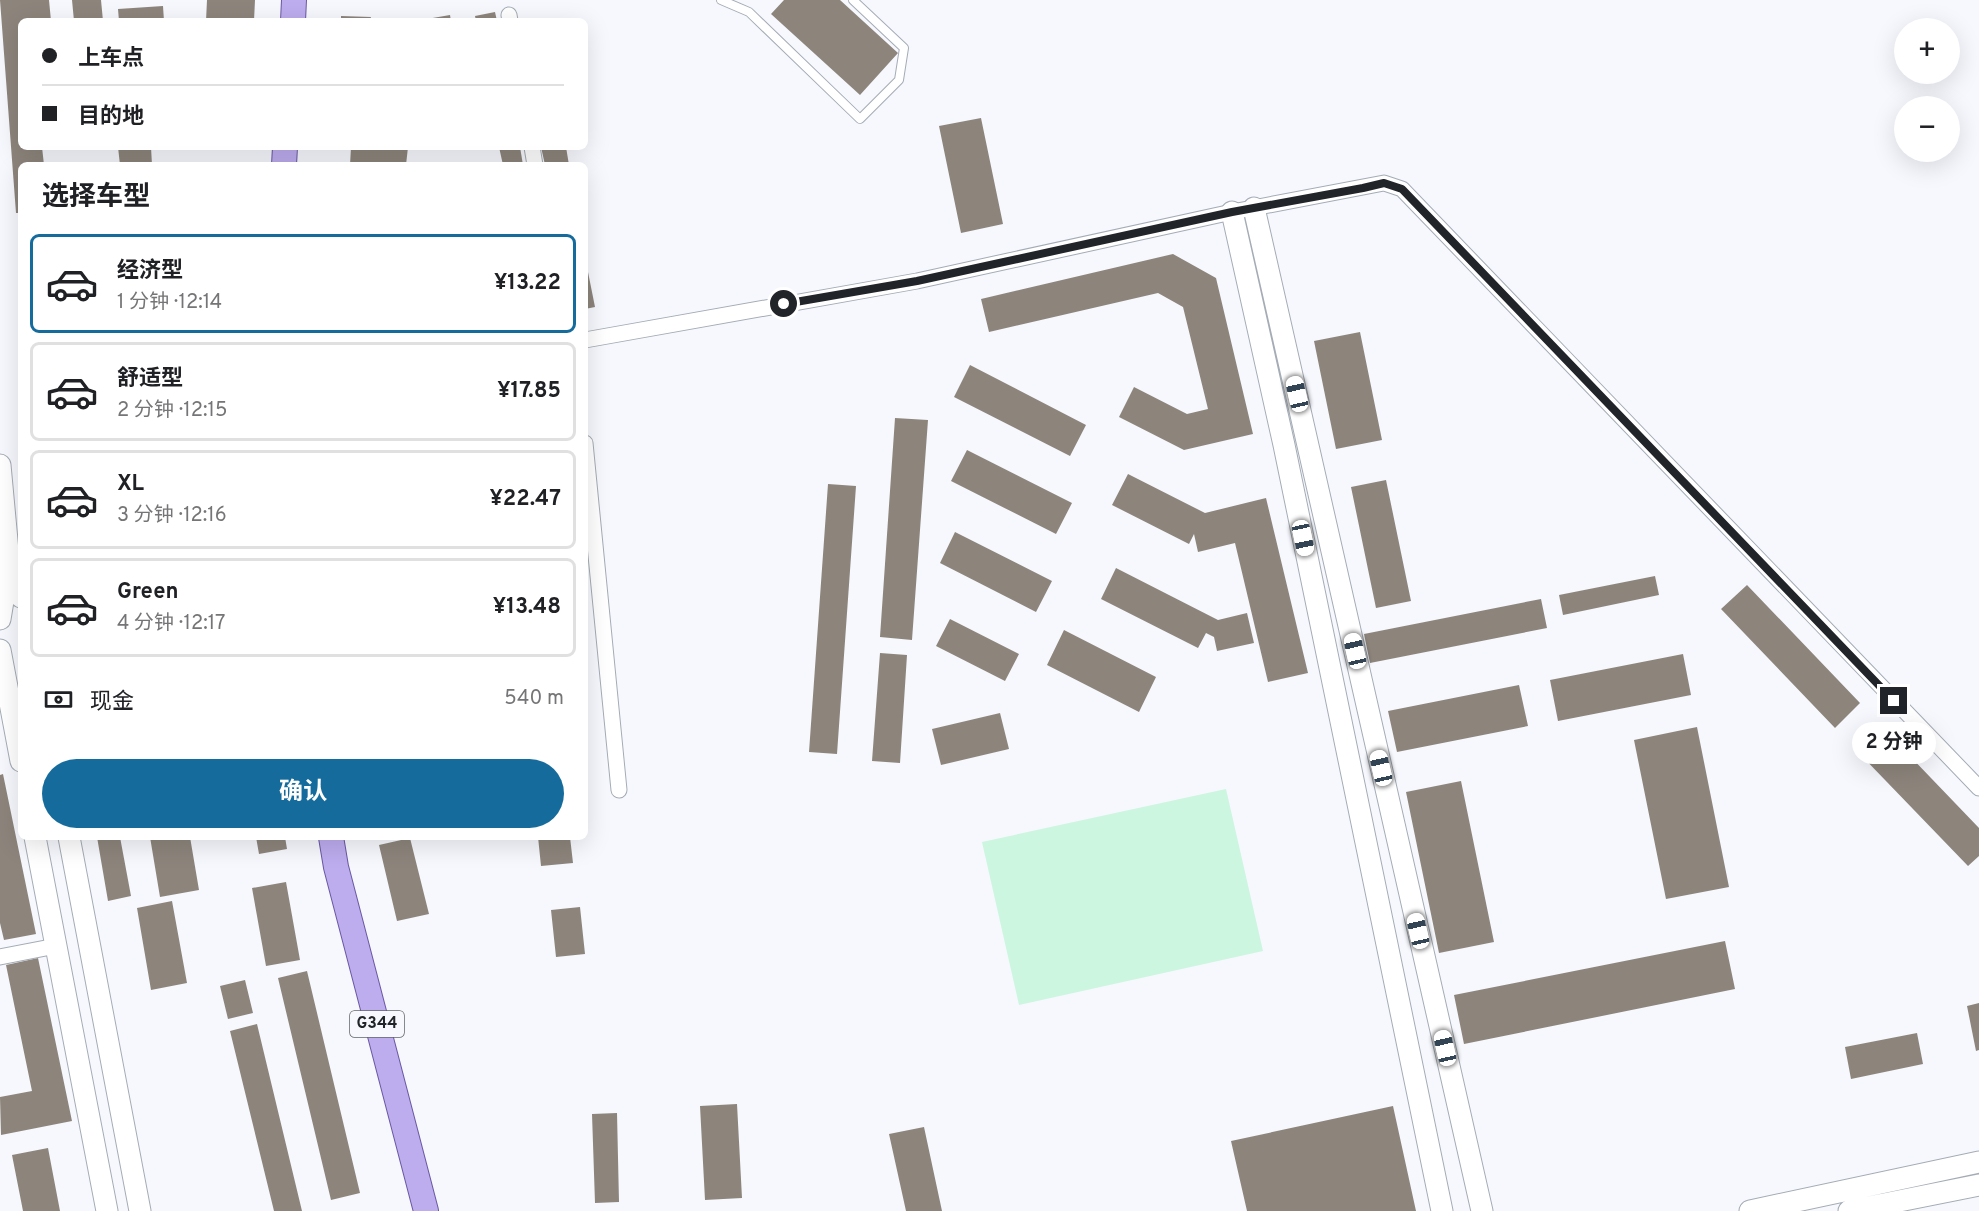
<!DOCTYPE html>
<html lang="zh">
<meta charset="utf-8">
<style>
:root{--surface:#fff;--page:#f6f6f6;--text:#202124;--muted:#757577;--line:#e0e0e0;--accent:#156c9c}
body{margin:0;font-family:Overpass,"Noto Sans SC",sans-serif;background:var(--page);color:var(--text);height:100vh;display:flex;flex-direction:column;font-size:22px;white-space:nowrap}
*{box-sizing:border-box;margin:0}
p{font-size:20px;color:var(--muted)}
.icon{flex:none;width:33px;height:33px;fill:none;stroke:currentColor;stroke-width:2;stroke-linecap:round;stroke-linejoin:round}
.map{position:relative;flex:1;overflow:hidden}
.details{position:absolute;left:18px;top:162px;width:570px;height:678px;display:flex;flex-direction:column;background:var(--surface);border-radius:9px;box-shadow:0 6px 24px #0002}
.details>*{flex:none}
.guide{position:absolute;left:18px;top:18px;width:570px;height:132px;border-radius:9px;box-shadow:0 6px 24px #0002;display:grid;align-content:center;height:132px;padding:0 24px;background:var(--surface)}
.fabs{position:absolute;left:1894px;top:18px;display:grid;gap:12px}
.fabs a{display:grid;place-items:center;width:66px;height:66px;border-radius:50%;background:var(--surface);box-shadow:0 6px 24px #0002;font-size:30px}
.end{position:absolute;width:27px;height:27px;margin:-14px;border:8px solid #212428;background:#fff;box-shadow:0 0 0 3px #fff}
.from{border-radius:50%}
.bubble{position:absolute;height:42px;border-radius:21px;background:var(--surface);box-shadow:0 6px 24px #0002;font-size:20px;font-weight:700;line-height:42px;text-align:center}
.car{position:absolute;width:18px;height:36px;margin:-18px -9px;border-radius:8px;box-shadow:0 0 4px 2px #0007;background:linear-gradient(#fff 24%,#345 0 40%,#fff 0 76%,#345 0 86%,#fff 0)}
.guide b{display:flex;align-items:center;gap:21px;height:57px;font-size:22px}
.guide b+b{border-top:2px solid var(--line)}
.guide i{width:15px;height:15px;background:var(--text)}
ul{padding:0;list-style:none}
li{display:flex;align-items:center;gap:18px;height:99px;margin:0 12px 9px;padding:0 12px;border:3px solid var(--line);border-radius:9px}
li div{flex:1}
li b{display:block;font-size:22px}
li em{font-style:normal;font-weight:700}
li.current{border-color:var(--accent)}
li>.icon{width:54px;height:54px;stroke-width:1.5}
h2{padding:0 24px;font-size:27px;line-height:72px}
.pay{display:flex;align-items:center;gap:15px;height:66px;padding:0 24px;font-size:22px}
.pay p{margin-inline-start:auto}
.cta{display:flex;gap:12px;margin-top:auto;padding:12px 24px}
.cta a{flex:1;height:69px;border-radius:36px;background:var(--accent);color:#fff;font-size:24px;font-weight:700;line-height:69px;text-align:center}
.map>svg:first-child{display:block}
.green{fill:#ccf6df}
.building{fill:#8d857c}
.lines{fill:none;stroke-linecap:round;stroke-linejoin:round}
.lane-casing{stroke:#a5acb6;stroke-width:10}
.street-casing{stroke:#a5acb6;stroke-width:17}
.secondary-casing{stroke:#a5acb6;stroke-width:23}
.primary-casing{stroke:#6a58a2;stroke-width:26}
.lane{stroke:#fff;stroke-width:8}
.street{stroke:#fff;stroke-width:15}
.secondary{stroke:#fff;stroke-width:21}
.primary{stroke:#bdacee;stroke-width:24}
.route{stroke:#212428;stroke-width:8}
.labels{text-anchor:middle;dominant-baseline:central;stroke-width:6;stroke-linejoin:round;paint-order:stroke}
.shield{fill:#f6f8fd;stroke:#616468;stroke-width:1.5}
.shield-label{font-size:16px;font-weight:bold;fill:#212428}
</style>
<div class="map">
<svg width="1979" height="1211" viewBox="0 0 1979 1211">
<rect width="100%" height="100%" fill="#f6f8fd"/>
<path class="green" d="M 1226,789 L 1263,951 L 1019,1005 L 982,842 Z"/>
<path class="building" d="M 0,0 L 49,0 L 51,21 L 21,21 L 21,147 L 42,147 L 44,165 L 21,165 L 21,213 L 16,213 Z
M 72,0 L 101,0 L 103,21 L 74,21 Z
M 207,0 L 255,0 L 254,21 L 206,21 Z
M 784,0 L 840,0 L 898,53 L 860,95 L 771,14 Z
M 163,6 L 164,21 L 119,21 L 118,9 Z
M 495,12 L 497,21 L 476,21 L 475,16 Z
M 450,15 L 451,21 L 421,21 L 421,20 Z
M 341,16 L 371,17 L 370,21 L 341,21 Z
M 981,118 L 1003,224 L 961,233 L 939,126 Z
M 118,147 L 151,147 L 152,165 L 120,165 Z
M 351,147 L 408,147 L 406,165 L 350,165 Z
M 499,147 L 520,147 L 523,165 L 503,165 Z
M 541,147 L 566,147 L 569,165 L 545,165 Z
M 1173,254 L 1216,278 L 1253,434 L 1184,450 L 1119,417 L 1134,387 L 1187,414 L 1208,409 L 1183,307 L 1158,293 L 989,332 L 981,299 Z
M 585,257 L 595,307 L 585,309 Z
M 1360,332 L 1382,440 L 1336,449 L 1314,341 Z
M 970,365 L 1086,425 L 1070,456 L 954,397 Z
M 895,418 L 928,420 L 912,640 L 880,637 Z
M 967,450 L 1072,503 L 1056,534 L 951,481 Z
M 1128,474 L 1205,513 L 1266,498 L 1308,673 L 1268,682 L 1235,543 L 1198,552 L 1194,534 L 1189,544 L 1112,505 Z
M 1386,480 L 1411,601 L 1376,608 L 1351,487 Z
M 828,484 L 856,486 L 837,754 L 809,752 Z
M 955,532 L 1052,581 L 1036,612 L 940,563 Z
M 1116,568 L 1218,620 L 1247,613 L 1254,643 L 1217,651 L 1214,637 L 1206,633 L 1198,648 L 1101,599 Z
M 1655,576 L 1659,595 L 1563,615 L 1559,595 Z
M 1747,585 L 1860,703 L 1835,728 L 1721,609 Z
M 1541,599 L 1547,628 L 1370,663 L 1364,634 Z
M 950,619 L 1019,654 L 1005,681 L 936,646 Z
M 1064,630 L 1156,677 L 1139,712 L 1047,665 Z
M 880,653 L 907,655 L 900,763 L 872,761 Z
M 1683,654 L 1691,695 L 1558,721 L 1550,680 Z
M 1519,685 L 1528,726 L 1397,752 L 1388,711 Z
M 1000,713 L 1009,749 L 941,765 L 932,729 Z
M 1697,727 L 1729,887 L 1666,899 L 1634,740 Z
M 1883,728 L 1979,828 L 1979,856 L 1968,866 L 1858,752 Z
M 3,774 L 36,934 L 4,940 L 0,923 L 0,775 Z
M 1461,781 L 1494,942 L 1439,953 L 1406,792 Z
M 97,837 L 120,837 L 131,896 L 108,901 Z
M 150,837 L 190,837 L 199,890 L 160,897 Z
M 256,837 L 285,837 L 287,849 L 259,854 Z
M 538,837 L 570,837 L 573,863 L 541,866 Z
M 410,838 L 429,914 L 397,921 L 379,845 Z
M 286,882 L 300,960 L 266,966 L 252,888 Z
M 172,901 L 187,983 L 151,990 L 137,908 Z
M 580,907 L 585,954 L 556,957 L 551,910 Z
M 1725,941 L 1735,989 L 1464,1044 L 1454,995 Z
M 38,958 L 72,1121 L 1,1135 L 0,1097 L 32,1091 L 6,965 Z
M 307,971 L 360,1193 L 331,1200 L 278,978 Z
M 245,980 L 253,1013 L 228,1019 L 220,986 Z
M 1979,1003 L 1979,1050 L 1976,1051 L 1967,1006 Z
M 257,1024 L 302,1211 L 274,1211 L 230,1031 Z
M 1917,1033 L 1923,1064 L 1851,1079 L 1845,1047 Z
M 737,1104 L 742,1198 L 705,1200 L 700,1106 Z
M 1393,1106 L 1416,1211 L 1247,1211 L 1231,1141 Z
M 617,1113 L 619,1202 L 595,1203 L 592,1114 Z
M 924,1127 L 942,1211 L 906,1211 L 889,1134 Z
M 48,1148 L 60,1211 L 23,1211 L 12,1155 Z"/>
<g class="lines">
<defs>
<path id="lane" d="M 721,0 L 749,12 L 860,119 L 899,80 L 904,48 L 853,0"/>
<path id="street" d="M 509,15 L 510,21
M 532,147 L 535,165
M 585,340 L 917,281 L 1232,212 L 1384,183 L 1402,189 L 1979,788
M 585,443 L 619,790
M 0,957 L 56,946"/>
<path id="secondary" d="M 1254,208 L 1482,1211
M 1232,212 L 1284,445 L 1442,1211
M 0,465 L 9,562 L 21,597
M 0,619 L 9,565
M 0,650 L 21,761
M 35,837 L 107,1211
M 69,837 L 140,1211
M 1750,1211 L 1979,1162
M 1849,1211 L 1979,1185"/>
<path id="primary" d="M 293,21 L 294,0
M 284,165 L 285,147
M 331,837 L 336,867 L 426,1211"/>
</defs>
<use href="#lane" class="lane-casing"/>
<use href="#street" class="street-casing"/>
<use href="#secondary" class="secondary-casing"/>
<use href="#primary" class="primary-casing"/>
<use href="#lane" class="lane"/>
<use href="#street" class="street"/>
<use href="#secondary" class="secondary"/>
<use href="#primary" class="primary"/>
</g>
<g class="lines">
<path class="route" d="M 784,304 L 917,281 L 1232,212 L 1363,188 L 1384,183 L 1402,189 L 1894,701"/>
</g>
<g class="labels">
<rect class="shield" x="350" y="1011" width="54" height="26" rx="4.5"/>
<g class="shield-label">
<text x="377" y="1024">G344</text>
</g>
</g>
</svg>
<div class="fabs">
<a>+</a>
<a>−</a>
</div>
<i class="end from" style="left:784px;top:304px"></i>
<i class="end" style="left:1894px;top:701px"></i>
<div class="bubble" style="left:1852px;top:722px;width:84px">2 分钟</div>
<i class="car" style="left:1297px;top:394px;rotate:347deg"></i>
<i class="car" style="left:1303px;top:538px;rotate:168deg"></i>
<i class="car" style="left:1355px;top:651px;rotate:347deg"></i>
<i class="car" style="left:1381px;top:768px;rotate:347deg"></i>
<i class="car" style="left:1418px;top:931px;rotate:347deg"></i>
<i class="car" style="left:1445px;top:1048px;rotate:347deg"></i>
<div class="guide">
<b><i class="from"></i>上车点</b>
<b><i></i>目的地</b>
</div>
<section class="details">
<h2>选择车型</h2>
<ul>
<li class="current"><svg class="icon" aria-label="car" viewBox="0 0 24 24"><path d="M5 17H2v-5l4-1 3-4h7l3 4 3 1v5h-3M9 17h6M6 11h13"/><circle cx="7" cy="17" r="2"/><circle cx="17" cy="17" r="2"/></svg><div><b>经济型</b><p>1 分钟 · 12:14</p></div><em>¥13.22</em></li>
<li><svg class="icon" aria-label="car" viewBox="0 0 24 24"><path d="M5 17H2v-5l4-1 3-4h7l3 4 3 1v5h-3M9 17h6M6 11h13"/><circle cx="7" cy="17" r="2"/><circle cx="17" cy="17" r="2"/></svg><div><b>舒适型</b><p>2 分钟 · 12:15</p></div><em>¥17.85</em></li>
<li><svg class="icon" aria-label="car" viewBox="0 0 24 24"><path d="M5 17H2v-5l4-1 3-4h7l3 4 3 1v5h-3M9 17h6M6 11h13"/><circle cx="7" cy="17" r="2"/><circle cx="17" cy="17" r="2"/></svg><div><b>XL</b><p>3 分钟 · 12:16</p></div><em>¥22.47</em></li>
<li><svg class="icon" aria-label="car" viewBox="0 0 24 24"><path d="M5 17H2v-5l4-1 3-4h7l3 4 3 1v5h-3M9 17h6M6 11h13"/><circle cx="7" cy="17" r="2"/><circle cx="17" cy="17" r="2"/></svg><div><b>Green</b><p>4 分钟 · 12:17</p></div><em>¥13.48</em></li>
</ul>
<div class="pay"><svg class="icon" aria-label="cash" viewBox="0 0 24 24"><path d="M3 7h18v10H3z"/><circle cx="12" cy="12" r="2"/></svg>现金<p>540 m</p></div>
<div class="cta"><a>确认</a></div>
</section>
</div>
